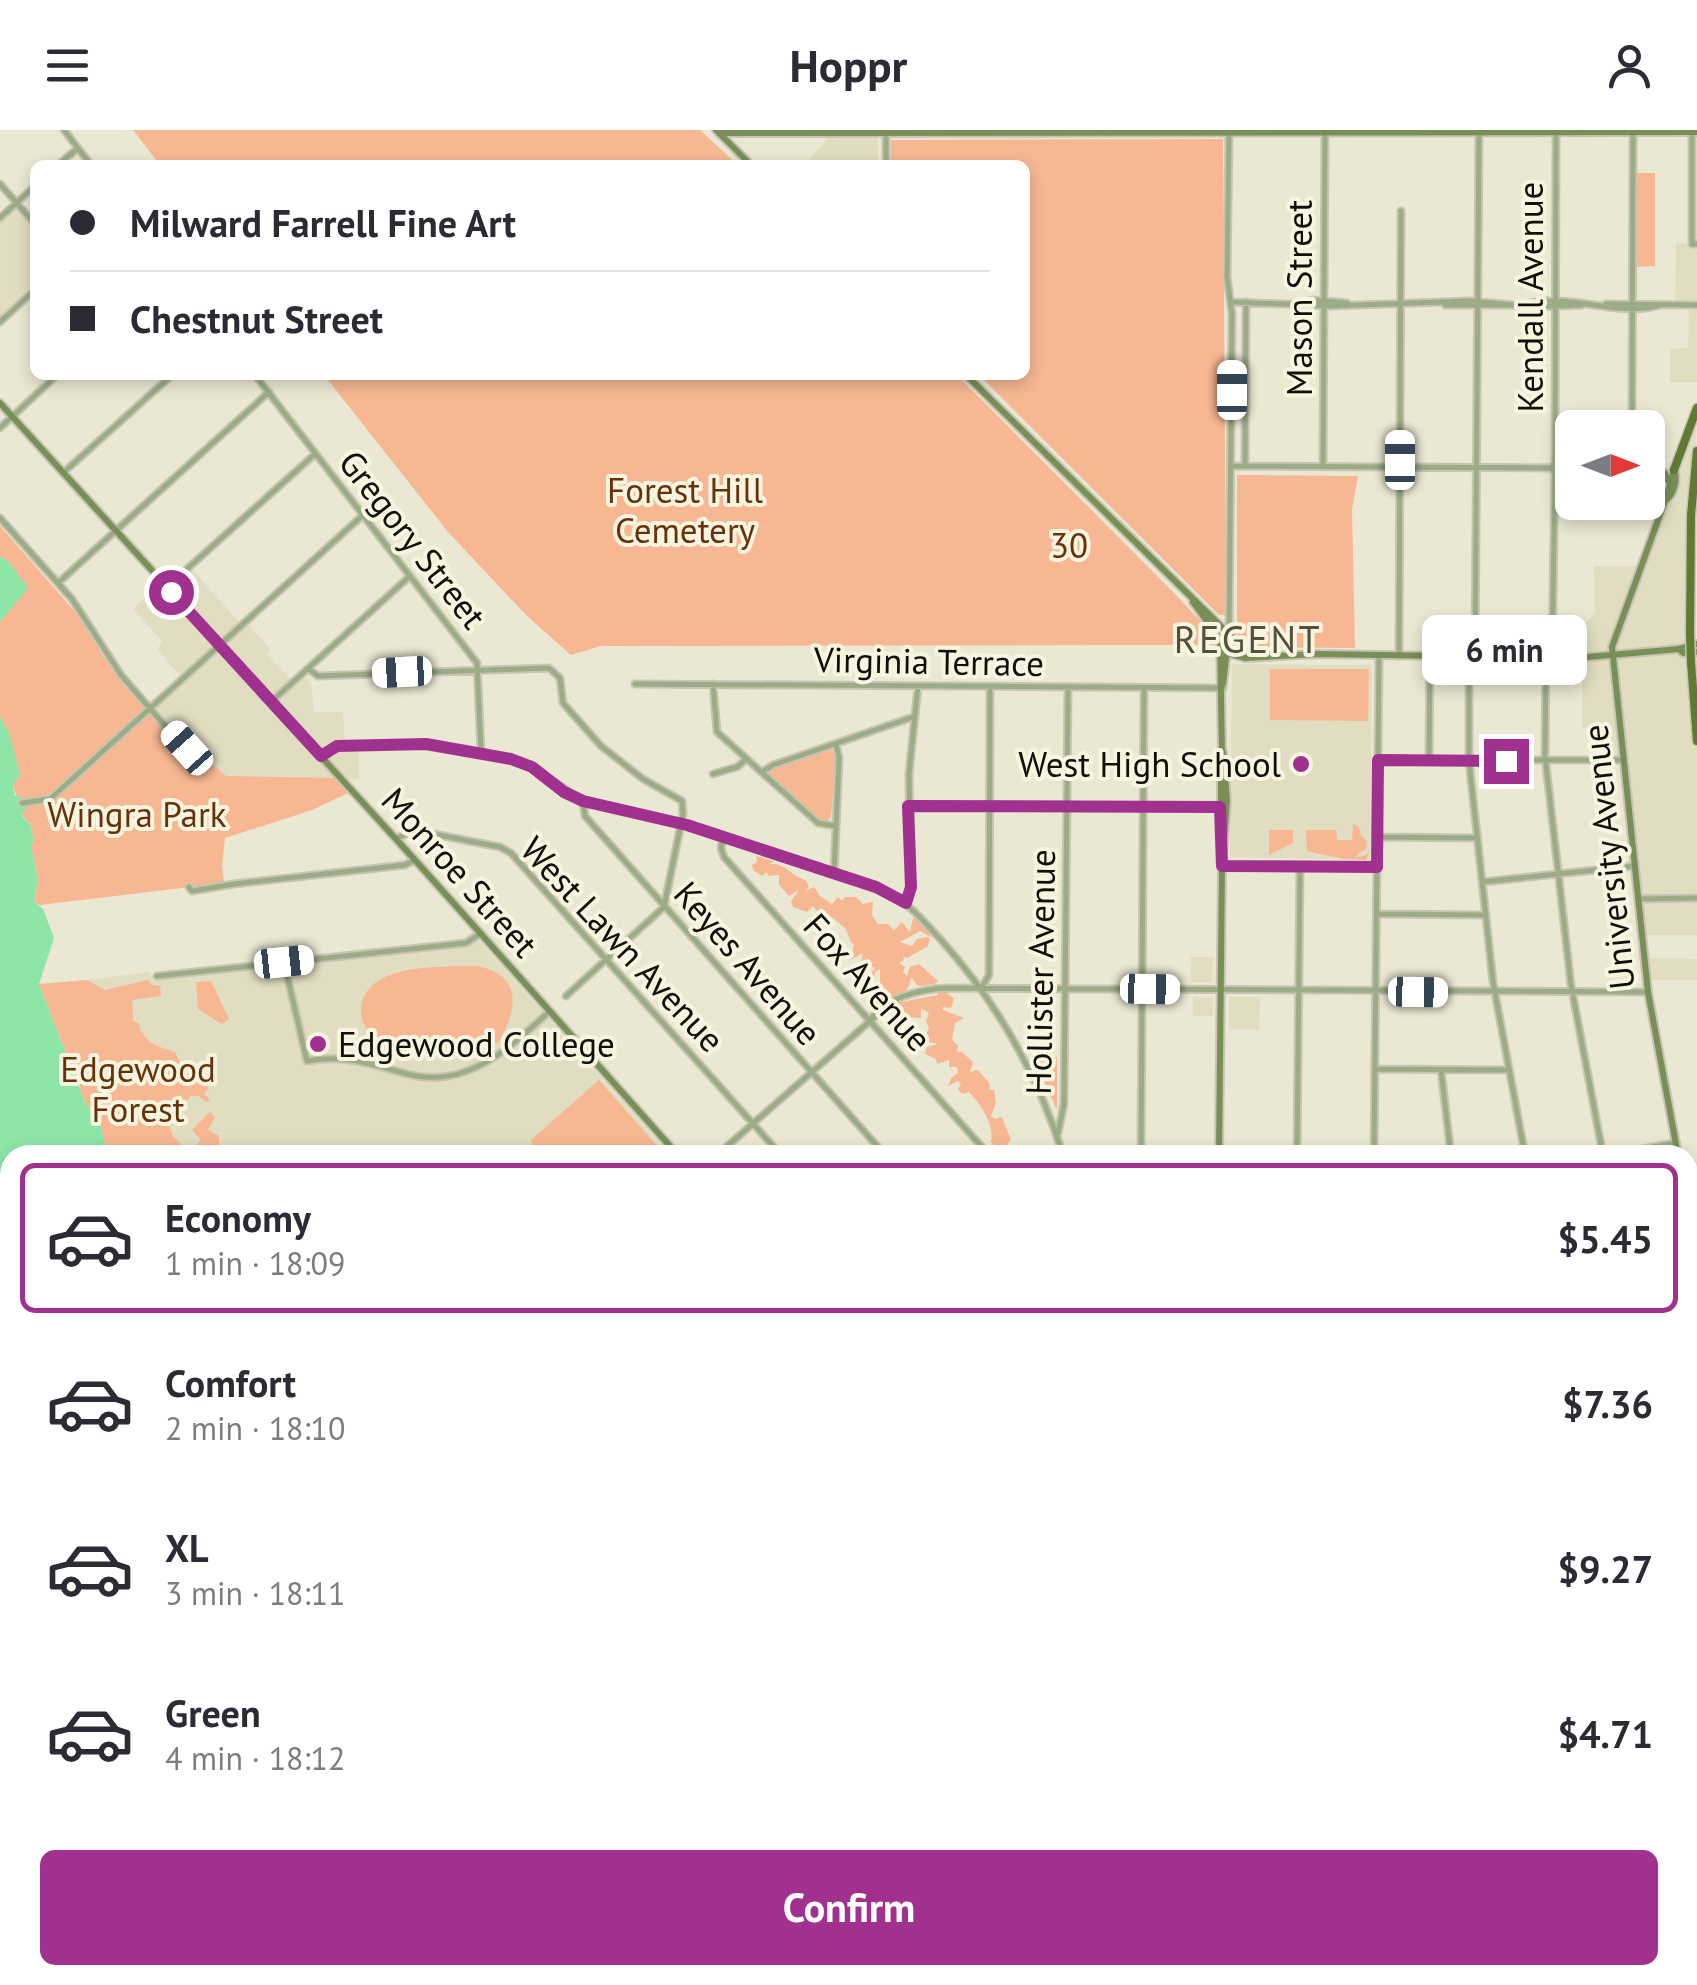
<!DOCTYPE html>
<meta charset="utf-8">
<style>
:root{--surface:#fff;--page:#f2f2f3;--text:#2b2b33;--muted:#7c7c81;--line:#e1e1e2;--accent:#a1318f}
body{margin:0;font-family:"PT Sans",sans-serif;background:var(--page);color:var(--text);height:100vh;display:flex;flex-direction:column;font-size:38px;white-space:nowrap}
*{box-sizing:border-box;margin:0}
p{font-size:32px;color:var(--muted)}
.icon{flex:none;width:55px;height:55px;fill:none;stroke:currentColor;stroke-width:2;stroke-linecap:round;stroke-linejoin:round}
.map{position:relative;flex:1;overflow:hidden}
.sheet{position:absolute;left:0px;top:1015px;width:1698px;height:840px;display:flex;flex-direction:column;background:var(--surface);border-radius:30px 30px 0 0;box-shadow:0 5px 15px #0003}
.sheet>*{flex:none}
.hud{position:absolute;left:30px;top:30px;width:1000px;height:220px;border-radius:15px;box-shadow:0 5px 15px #0003;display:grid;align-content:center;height:220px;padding:0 40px;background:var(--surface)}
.needle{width:65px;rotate:90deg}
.fabs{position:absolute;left:1555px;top:280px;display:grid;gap:20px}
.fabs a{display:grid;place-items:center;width:110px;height:110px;border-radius:15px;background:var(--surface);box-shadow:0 5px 15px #0003;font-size:50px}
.end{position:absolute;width:45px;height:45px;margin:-22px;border:12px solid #a1318f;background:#fff;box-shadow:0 0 0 5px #fff}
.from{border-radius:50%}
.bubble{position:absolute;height:70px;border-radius:15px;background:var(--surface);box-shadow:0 5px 15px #0003;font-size:32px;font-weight:600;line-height:70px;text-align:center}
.car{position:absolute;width:30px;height:60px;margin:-30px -15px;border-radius:12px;box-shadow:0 0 8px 2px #0007;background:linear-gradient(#fff 24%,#345 0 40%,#fff 0 76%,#345 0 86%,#fff 0)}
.hud b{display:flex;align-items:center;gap:35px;height:95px;font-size:38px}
.hud b+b{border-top:2px solid var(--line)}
.hud i{width:25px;height:25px;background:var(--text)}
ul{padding:18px 0 0;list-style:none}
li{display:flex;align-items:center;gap:30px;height:150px;margin:0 20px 15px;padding:0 20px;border:5px solid transparent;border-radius:15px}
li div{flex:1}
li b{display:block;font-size:38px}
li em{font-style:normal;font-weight:600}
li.selected{border-color:var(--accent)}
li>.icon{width:90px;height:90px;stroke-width:1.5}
.cta{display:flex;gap:20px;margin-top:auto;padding:20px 40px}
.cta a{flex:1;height:115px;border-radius:15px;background:var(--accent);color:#fff;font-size:40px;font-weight:600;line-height:115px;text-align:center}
header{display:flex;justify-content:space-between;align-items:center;height:130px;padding:0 40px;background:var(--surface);font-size:45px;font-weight:600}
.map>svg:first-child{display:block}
.built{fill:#e0ddc0}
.green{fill:#f7b792}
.water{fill:#8de5a8}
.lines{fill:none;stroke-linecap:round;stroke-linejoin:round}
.street-casing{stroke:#c7c5b2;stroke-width:9}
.secondary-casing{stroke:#c7c5b2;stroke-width:10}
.primary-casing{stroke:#c7c5b2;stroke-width:11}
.street{stroke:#9cac87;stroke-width:5}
.secondary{stroke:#788f58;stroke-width:6}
.primary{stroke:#5e7a33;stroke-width:8}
.rail-casing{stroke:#848273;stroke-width:6}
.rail{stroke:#f7f5df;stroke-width:2.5;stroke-dasharray:8;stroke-linecap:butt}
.primary-bridge-casing{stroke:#c7c5b2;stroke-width:11;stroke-linecap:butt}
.primary-bridge{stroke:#5e7a33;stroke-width:8}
.route{stroke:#a1318f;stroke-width:12}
.poi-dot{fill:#a1318f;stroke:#f7f5df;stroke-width:4}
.labels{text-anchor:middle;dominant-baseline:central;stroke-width:8;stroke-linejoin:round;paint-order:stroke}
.street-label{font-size:35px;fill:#100f08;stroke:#f7f5df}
.park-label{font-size:35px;fill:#67310a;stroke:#f7f5df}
.poi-label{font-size:35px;fill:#100f08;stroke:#f7f5df;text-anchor:end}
.neighbourhood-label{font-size:38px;letter-spacing:2.5px;fill:#52503d;stroke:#f7f5df}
</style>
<header><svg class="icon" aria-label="menu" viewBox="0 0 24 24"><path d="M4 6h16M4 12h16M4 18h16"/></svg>Hoppr<svg class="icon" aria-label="person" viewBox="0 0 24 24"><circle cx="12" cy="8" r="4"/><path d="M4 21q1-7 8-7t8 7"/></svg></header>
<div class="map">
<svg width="1697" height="1855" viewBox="0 0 1697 1855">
<rect width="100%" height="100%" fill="#eae8d2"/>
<path class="built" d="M 829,7 L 878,7 L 878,35 L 804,35 Z
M 16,73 L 35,94 L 35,160 L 0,192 L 0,88 Z
M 1676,113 L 1697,114 L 1697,252 L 1670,252 L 1670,219 L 1688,218 L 1689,176 L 1675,175 Z
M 1697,278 L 1690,504 L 1697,611 L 1697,805 L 1641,805 L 1622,631 L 1592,632 L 1592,599 L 1582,598 L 1582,528 L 1577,528 L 1577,501 L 1595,483 L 1594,436 L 1641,436 Z
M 190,437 L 241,494 L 245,491 L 271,520 L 267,524 L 293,552 L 302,545 L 311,554 L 314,582 L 343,582 L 345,612 L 358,612 L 359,649 L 225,646 L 198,626 L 191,626 L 151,578 L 182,548 L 157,519 L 163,512 L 133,479 L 161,451 L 167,457 Z
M 1232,534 L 1372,535 L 1370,730 L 1230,727 Z
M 479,811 L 670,1025 L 108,1025 L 79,851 L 150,842 L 153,850 L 462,816 Z
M 1191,827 L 1213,827 L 1212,852 L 1191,852 Z
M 1644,828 L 1697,829 L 1697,850 L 1646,850 Z
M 1193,867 L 1213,868 L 1213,886 L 1193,886 Z
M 1229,867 L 1260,867 L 1259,900 L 1229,899 Z
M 1688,1540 L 1697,1540 L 1697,1855 L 1295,1855 L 1292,1845 L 1688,1845 Z
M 1169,1845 L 1208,1845 L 1208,1855 L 1163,1855 L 1161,1853 Z"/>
<path class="green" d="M 133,0 L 700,0 L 738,35 L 160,35 Z
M 1223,9 L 1226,485 L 1219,485 L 979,245 L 1025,245 L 1025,35 L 891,35 L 891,10 Z
M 1636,43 L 1655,43 L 1655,136 L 1636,137 Z
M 324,245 L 957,245 L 1177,466 L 1205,496 L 1215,515 L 601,516 L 571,525 L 528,487 L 448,402 Z
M 1237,345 L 1358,346 L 1352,379 L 1355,518 L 1251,517 L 1237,504 Z
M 0,396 L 84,492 L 102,525 L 185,623 L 210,633 L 226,646 L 334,648 L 348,663 L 312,680 L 225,708 L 222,736 L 224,753 L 40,775 L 34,773 L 38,749 L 31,716 L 34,710 L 30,694 L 21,684 L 23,677 C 3,650 17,617 0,587 Z
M 1270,539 L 1369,539 L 1368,591 L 1270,590 Z
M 829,620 L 833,621 L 836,628 L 831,687 L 826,692 L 819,690 L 769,644 L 774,637 Z
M 1353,694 L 1359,697 L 1361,706 L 1367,711 L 1366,718 L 1354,728 L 1366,725 L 1370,720 L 1366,730 L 1343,729 L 1307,721 L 1306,700 L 1336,700 L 1337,710 L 1352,710 Z
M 1269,700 L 1293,700 L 1293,713 L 1269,725 Z
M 756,726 L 773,731 L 771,734 C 786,733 792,747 806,750 L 809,757 L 805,761 L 814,757 L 820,766 L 832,774 L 838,767 L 842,771 L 845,767 L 856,767 L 863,774 L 873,772 L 872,785 L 878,794 L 888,794 L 894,800 L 902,792 L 910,802 L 913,788 L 919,789 L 932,808 L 920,801 L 900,812 L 912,816 L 917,809 L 927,807 L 930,809 L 928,816 L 907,828 L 903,826 L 904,830 L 899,833 L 905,837 L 903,842 L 907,846 L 910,837 L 919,834 L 938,851 L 935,854 L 918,856 L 911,847 C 910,859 903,867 890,867 L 885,859 L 875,852 L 880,852 L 880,839 L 875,842 L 874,851 L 866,850 L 875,838 L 861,831 L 863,823 L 851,830 L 854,814 L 851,812 L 846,799 L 828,784 L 821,786 L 813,776 L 807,782 L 793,777 L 791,771 L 799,760 L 789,766 L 779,755 L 779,745 L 768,746 L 767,742 L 762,746 L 753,740 L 752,735 L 757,732 Z
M 477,836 C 524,845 517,881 498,913 L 376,923 C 376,907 360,898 361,879 C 365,832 442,837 477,836 Z
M 87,850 L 105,860 L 148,850 L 152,855 L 160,856 L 161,866 L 132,870 L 133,890 C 145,898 135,889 142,902 C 149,915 162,918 175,922 L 185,942 L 209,958 L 204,963 L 210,970 L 206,972 L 199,966 L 191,966 L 168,993 L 173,1006 L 189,1022 L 201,1010 L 192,1000 L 210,982 L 215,987 L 208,1000 L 219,1006 L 219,1021 L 223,1025 L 108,1025 L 98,986 L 86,975 L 39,854 Z
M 211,851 L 229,889 L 222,894 L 198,879 L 196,852 Z
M 942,859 L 954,869 L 951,878 L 943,877 L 943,880 L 964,888 L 955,893 L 952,910 L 958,915 L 957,922 L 962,922 L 973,932 L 970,942 L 978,940 L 989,953 L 990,960 L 994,960 L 996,972 L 991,986 L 995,989 L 1002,987 L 1011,1010 L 1007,1014 L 1011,1025 L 991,1025 L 996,1018 L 991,1012 C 995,994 980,974 969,962 L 962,964 L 958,959 L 961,955 L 958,951 L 948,956 L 951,948 L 958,943 L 957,937 L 949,937 L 949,930 L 937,934 L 936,929 L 925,924 L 927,917 L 938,914 L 923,911 L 929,898 L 926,891 L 929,883 L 921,878 L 921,888 L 904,887 L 900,881 L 894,883 L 892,880 L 896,873 L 938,865 L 937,861 Z
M 1057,927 L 1057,978 L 1056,978 L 1034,929 Z
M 599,950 L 665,1025 L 539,1025 L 532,1019 L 531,1010 Z
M 0,1839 L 10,1841 L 10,1845 L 36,1847 L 49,1855 L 0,1855 Z
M 281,1845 L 663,1845 L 663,1855 L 286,1855 Z
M 1414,1845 L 1544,1845 L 1544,1855 L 1422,1855 Z"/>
<path class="water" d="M 0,426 L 9,432 L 28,458 L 0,492 Z
M 0,587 L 9,603 L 20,645 L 13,655 L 15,666 L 20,666 L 23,677 L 27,677 L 21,685 L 30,694 L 34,710 L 31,716 L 38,749 L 34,772 L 43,779 L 54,808 L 39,854 L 86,975 L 98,986 L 108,1025 L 10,1025 L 10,1841 L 0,1839 Z
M 27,1845 L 281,1845 L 286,1855 L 49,1855 Z"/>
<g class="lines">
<defs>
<path id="street" d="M 64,0 L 91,35
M 1692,2 L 1692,114 L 1697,114
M 886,3 L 886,35
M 58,35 L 78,18
M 0,54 L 35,94
M 0,88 L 35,56
M 1231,172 L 1330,176 L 1470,171 L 1533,177 L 1582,175
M 1301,173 L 1313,170 L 1347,173
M 1527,174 C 1570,162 1616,188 1660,175
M 1606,174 L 1697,175
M 1445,175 L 1509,175
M 0,192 L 35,160
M 255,245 L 477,533 L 481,622
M 0,298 L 57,245
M 1632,298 L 1633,2
M 1555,333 L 1551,338 L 1555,342 L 1559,338 L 1555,333 L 1556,2
M 1231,336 L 1551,338
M 1245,336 L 1246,172
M 1323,337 L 1325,0
M 1559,338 L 1572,338
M 63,343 L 172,245
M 0,388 L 72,469 L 121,545 L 192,627
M 58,453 L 269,262
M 167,457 L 315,324
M 1229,503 L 1232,184 L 1227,147 L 1229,3
M 1399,526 L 1401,81
M 1469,527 L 1469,631 L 1493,852 L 1525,1025
M 1475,527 L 1479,0
M 1546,527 L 1545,626 L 1571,855 L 1603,1025
M 1552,527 L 1555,342
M 309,539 L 318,546 L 549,538 L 560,548 L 563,573 L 601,616 L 643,649 L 682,671 L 683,684 L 664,777 L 566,866
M 635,554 L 1223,558
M 713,554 L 717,602 L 818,693 L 835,696
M 272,571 L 410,446
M188 632a6 6 0 1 1 12 0a6 6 0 1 1-12 0Z
M 321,626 L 337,617 L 426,614 L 511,629 L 532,637 L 583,671 L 675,692 L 891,764 C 911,775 926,794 942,811 C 998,874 1038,944 1063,1025
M 1379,630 L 1622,630
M 1429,631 L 1430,526
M 762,642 L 773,635 L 913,587
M 713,644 L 737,637 L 745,630
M 583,671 L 585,686 L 885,1025
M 22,673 L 50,669 L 59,661 L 363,385
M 908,676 L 1224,677
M 1377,707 L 1477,708
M 723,708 L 721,718 L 724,727 L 989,1025
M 396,709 L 413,700 L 500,717 L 511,723 L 781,1025
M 1222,736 L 1377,737
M 834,744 L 839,627 L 836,615
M 1482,752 L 1634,736
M 189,757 L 192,761 L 234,754 L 405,735 L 415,730
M 1638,769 L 1697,768
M 906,773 L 911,757 L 909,644 L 918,556
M 1377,784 L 1486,785
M 284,832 L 307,931 C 344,924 371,934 407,944 C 467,960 509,918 550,881
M 157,846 L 466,813 L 481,803
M 982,857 L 989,845 L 990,557
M 871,889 C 884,868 921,859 947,858 L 1647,862
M 1375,939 L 1509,940
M 1441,940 L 1451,1025
M 1058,1003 L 1064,974 L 1068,558
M 717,1025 L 885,878
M 1141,1025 L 1144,558
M 1297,1025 L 1300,737
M 1374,1025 L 1379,526
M 1610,1025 L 1675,1013
M 1688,1151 L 1697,1149
M 1688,1277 L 1697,1276
M 1688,1377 L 1697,1377
M 1688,1470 L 1697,1470
M 300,1845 L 300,1855
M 670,1845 L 670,1855
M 1085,1845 L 1094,1855
M 1197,1845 L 1208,1846
M 0,1850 L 12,1855
M 520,1855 L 536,1845
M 772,1855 L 772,1845
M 874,1855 L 874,1845
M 976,1855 L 976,1845"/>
<path id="secondary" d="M 716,0 L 751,35
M 719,3 L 1697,2
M 966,245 L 1244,519 L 1265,525
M 0,273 L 415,730 L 678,1025
M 1656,338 L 1665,343 L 1668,351
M 1674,340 C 1678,350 1674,364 1665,371 L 1612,517 L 1648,862 L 1678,1025
M 1665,371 L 1674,340
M 1193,472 L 1220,509 L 1222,624
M 1221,515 L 1227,523 L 1245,528 L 1317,524 L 1577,528 L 1679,519 L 1697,514
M 1679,519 L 1683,523 L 1697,522
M 1223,554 L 1229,503
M 1221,724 L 1221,637
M 1219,1025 L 1222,736 L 1227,670 L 1223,622
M 1688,1079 L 1697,1130
M 1688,1540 L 1697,1540
M 1403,1845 L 1411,1855
M 1208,1855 L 1208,1845"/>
<path id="primary" d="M 1674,340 L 1697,278
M 1690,504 L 1691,385 L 1697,321
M 1691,532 L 1697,611
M 1690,1855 L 1697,1839"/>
</defs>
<use href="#street" class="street-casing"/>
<use href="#secondary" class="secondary-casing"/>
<use href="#primary" class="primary-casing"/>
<use href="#street" class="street"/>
<use href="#secondary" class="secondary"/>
<use href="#primary" class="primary"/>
<defs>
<path id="rail" d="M 1688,1824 L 1697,1804
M 1674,1855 L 1678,1845"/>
</defs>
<use href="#rail" class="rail-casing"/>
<use href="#rail" class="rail"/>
<defs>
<path id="primary-bridge" d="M 1690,504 L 1691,532"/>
</defs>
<use href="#primary-bridge" class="primary-bridge-casing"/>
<use href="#primary-bridge" class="primary-bridge"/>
</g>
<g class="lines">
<path class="route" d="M 171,462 L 321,626 L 337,616 L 426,614 L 511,629 L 532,637 L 564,662 L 583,671 L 687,695 L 876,757 L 906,773 L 911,757 L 908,676 L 1220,677 L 1222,736 L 1377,737 L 1378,630 L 1506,631"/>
</g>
<g class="poi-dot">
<circle cx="1301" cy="634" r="10"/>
<circle cx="318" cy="914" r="10"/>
</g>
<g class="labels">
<g class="street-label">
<text transform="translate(1530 167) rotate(-90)">Kendall Avenue</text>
<text transform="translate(1299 168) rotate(-90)">Mason Street</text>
<text transform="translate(413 409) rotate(52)">Gregory Street</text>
<text transform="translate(929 531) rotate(1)">Virginia Terrace</text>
<text transform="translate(1608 727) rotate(-96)">University Avenue</text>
<text transform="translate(460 742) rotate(48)">Monroe Street</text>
<text transform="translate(623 814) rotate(47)">West Lawn Avenue</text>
<text transform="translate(748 833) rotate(49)">Keyes Avenue</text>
<text transform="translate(1040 842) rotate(-89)">Hollister Avenue</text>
<text transform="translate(868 852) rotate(48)">Fox Avenue</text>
</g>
<g class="park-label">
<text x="685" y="360">Forest Hill<tspan x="685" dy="40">Cemetery</tspan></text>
<text x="1069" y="415">30</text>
<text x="137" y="684">Wingra Park</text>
<text x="138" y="939">Edgewood<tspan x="138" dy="40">Forest</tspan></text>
</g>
<g class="poi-label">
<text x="1281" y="634">West High School</text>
<text x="338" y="914" text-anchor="start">Edgewood College</text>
</g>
<g class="neighbourhood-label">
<text x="1248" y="508">REGENT</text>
</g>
</g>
</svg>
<div class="fabs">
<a><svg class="needle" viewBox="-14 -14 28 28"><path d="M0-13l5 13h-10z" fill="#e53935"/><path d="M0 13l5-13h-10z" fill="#7c7c81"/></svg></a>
</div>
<i class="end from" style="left:171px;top:462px"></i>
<i class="end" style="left:1506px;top:631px"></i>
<div class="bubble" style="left:1422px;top:485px;width:165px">6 min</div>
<i class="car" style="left:1232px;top:260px;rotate:0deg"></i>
<i class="car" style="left:1400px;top:330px;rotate:0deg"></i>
<i class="car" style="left:402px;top:542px;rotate:267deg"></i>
<i class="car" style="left:187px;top:618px;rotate:318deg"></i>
<i class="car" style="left:284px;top:832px;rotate:84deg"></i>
<i class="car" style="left:1150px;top:859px;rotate:91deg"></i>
<i class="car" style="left:1418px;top:862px;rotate:91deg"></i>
<div class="hud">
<b><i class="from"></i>Milward Farrell Fine Art</b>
<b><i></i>Chestnut Street</b>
</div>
<section class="sheet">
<ul>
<li class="selected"><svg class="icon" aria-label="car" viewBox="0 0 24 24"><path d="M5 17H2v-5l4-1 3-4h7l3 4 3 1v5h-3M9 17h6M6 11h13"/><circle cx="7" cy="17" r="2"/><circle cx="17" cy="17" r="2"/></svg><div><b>Economy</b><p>1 min · 18:09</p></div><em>$5.45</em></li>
<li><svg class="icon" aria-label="car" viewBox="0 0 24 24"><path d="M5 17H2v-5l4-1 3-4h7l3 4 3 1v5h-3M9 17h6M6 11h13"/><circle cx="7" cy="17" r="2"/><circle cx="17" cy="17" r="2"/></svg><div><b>Comfort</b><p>2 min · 18:10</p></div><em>$7.36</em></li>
<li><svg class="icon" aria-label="car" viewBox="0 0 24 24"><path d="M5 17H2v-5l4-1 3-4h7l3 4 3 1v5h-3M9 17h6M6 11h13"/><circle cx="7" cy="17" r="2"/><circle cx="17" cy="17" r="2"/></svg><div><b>XL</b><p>3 min · 18:11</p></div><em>$9.27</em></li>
<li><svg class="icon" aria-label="car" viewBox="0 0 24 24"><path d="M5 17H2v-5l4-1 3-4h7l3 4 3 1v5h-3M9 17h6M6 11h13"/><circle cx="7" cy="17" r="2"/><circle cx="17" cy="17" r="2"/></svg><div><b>Green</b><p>4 min · 18:12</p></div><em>$4.71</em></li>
</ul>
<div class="cta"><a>Confirm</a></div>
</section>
</div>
